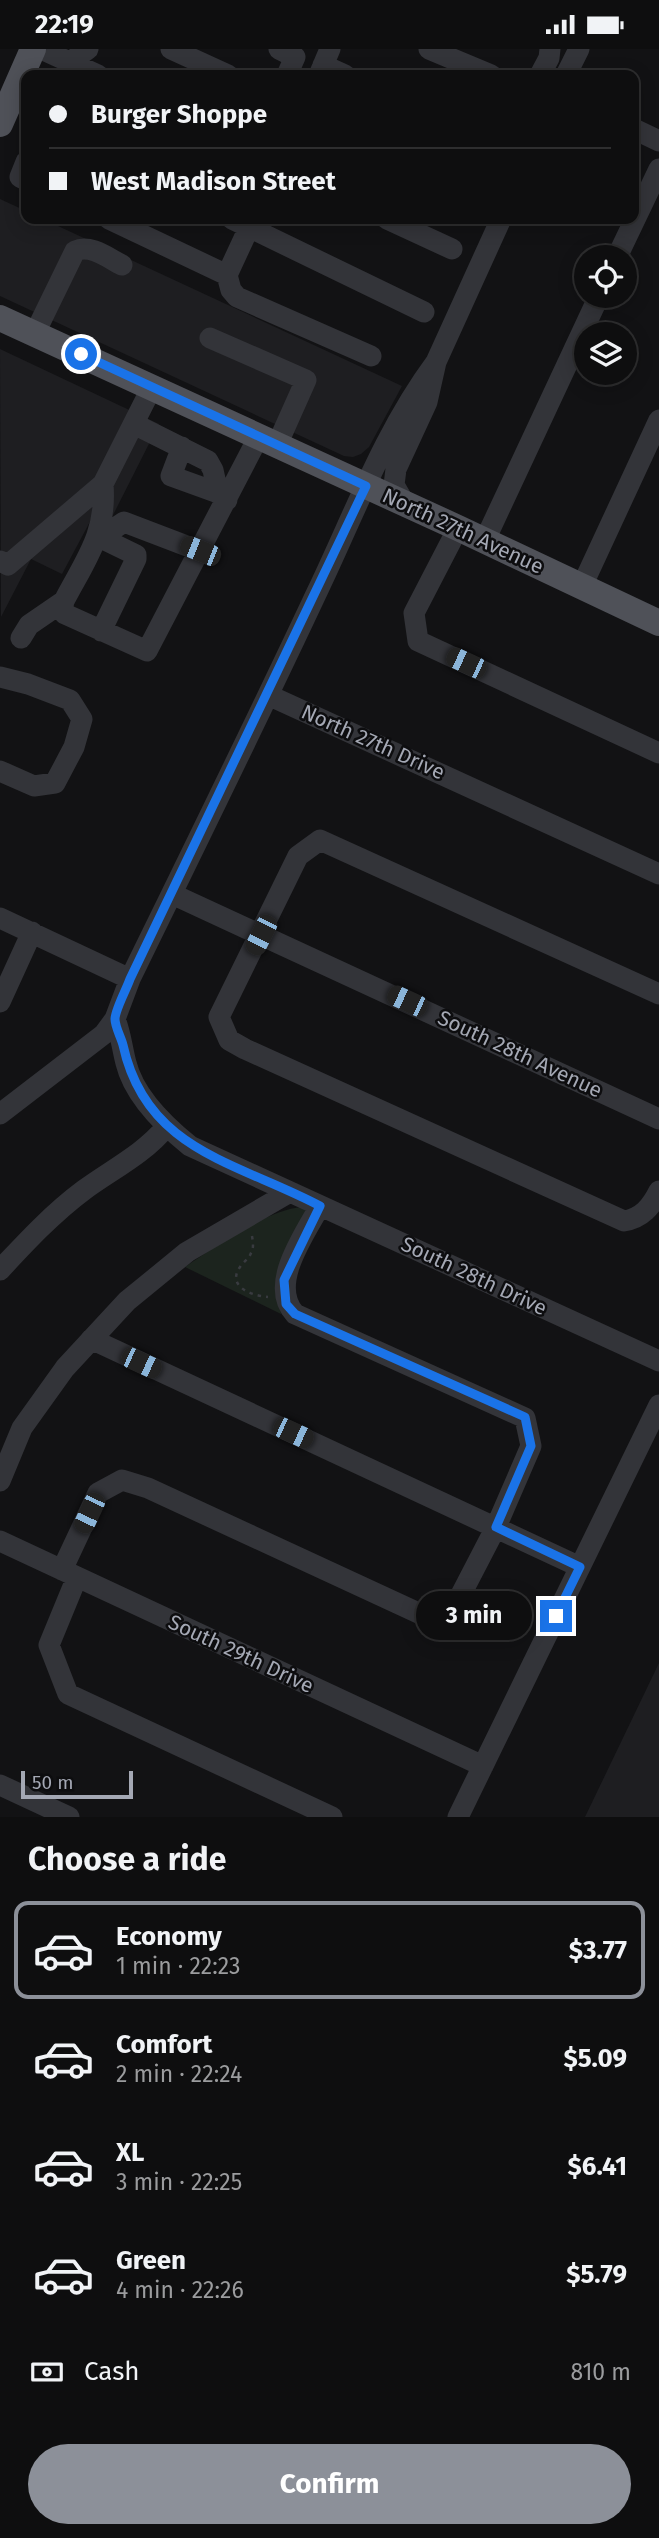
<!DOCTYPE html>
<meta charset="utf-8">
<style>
:root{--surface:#0e0e0f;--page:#171718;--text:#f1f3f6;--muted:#9b9c9e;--line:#2e2e2f;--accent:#8c9099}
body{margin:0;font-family:"Fira Sans",sans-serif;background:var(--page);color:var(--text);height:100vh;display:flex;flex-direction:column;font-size:26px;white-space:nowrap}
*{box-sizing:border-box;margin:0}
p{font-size:23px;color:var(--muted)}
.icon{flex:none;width:38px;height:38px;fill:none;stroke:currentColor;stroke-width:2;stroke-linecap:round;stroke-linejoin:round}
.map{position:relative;height:1768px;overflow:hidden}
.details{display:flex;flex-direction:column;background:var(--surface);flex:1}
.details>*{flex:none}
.guide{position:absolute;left:21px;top:21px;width:618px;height:154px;border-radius:14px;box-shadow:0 4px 18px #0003,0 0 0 2px var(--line);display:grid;align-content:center;height:154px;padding:0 28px;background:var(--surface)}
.controls{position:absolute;left:574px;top:196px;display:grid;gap:14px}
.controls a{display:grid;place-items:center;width:63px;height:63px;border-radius:50%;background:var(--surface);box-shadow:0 4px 18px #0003,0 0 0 2px var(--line);font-size:35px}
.scale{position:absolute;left:21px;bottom:18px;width:112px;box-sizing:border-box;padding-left:7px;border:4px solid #a4a8b4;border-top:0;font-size:19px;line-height:24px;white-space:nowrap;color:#a4a8b4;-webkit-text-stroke:5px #0d0d0f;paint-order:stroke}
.end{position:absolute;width:32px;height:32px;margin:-16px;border:9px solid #1a73e8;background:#fff;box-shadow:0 0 0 4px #fff}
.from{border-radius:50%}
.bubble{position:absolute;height:49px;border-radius:24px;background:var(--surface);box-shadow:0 4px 18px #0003,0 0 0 2px var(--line);font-size:23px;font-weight:700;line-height:49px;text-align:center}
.car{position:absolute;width:21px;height:42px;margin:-21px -10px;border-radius:9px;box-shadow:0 0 5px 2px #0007;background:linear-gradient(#222 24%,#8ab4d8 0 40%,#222 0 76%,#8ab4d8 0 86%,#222 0)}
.guide b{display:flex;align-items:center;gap:24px;height:66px;font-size:26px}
.guide b+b{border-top:2px solid var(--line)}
.guide i{width:18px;height:18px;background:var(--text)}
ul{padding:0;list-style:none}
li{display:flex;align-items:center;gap:21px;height:98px;margin:0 14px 10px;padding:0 14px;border:4px solid transparent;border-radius:14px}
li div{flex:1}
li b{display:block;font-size:26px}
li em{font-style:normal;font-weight:700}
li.selected{border-color:var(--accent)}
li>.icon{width:63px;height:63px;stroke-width:1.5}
h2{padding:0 28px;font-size:32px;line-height:84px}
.pay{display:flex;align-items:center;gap:18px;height:77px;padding:0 28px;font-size:26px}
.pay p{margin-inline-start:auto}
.action{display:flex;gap:14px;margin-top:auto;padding:14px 28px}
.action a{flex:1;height:80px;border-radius:42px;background:var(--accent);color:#fff;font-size:28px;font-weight:700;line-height:80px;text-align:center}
.status{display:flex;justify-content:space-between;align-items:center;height:49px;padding:0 35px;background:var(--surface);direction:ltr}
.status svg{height:19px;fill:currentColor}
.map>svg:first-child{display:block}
.built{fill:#1e1e21}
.green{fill:#1c241e}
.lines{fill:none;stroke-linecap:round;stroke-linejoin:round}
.path{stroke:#393b40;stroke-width:2.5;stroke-dasharray:3.5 5;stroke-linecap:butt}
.minor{stroke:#333439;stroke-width:21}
.major{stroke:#4f5158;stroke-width:26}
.route{stroke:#1a73e8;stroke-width:9}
.labels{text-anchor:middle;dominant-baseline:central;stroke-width:5;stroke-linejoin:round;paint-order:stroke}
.street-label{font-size:21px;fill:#a4a8b4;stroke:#0d0d0f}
</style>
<div class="status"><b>22:19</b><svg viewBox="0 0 49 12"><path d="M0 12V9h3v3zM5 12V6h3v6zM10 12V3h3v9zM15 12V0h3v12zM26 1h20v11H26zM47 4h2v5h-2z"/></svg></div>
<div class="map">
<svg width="659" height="1768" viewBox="0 0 659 1768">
<rect width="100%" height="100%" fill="#121214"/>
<path class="built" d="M 0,150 L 26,162 L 26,170 L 43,170 L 402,337 L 369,398 L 361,405 L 353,408 L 344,407 L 0,247 Z
M 0,300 L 159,375 L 110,472 L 93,467 L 62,525 L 31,510 L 1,568 Z
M 659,1614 L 659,1768 L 585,1768 Z"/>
<path class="green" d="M 302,1158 L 311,1161 L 279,1243 L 281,1265 L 185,1218 C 215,1198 266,1161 302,1158 Z"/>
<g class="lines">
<path class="path" d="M 252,1187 C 253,1193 254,1199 251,1204 C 249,1210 243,1213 240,1218 C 226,1238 253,1247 268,1248"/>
<path class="minor" d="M 41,0 L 98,26
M 171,0 L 228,26
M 279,0 L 295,8 L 287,26
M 429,0 L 491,26
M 323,16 L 345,26
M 64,26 L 70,13 L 88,0
M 319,26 L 330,0
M 540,26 L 549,9 L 550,0
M 566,26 L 579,0
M 634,80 L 659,92
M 26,113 L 20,128 L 26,131
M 109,170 L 227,226 L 253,170
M 232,170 L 424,263
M 387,170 L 452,200
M 617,208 L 659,120
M 227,226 L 231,241 L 237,248 L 371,307
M 35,284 L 75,202 C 91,195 108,209 122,216
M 210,289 L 306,331 L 277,396
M 134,375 L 208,412 L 213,421 L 218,444 L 227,451
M 182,398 L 171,427 L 218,444
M 103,435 C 107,484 86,510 64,552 L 62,562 L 65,565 L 147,602 L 259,387
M 405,455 L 394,436 L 396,420 L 427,353 L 436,313 L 501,170
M 458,479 L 414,564 L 418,592 L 659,704
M 100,480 L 115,479 L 124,473 L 200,502
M 97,487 L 136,506 L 136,510 L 101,582
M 485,491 L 599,247
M 0,512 L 8,516 L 103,435 L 152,338
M 582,537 L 659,371
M 21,589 L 29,576 L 64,552
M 0,628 L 28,635 L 70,651 L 82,670 L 74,698 L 55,734 L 34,737 L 0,722
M 268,646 L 659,825
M 172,845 L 659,1070
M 0,869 L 130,930
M 659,945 L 320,791 L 298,807 L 219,968 L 229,991 L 245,1000 L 624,1172 C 642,1169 651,1158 659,1142
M 0,953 L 32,883
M 115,970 C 121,985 122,999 126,1014 C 134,1047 164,1076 190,1097 L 659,1312
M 0,1065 L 104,985 L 115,970 L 130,930 C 193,801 256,673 317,543 C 354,466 384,383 436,313
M 0,1221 C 26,1193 53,1164 84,1141 C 111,1121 144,1105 166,1078
M 91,1290 L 580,1518
M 0,1432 L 22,1379 L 65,1319 L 127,1252 L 187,1203 L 290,1143
M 0,1492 L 483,1717
M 62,1521 L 98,1444 L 122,1431 L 148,1439 L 427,1568 L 454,1559 L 496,1478 L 531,1397 L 525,1369 L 295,1265 C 268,1236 304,1186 320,1157
M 77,1528 L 49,1596 L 68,1645 L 332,1768
M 0,1736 L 69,1768
M 458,1768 L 659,1356"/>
<path class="major" d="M 0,75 L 33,0
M 0,269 L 458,479 L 659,574"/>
</g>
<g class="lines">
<path class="route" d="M 81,305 L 366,437 L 130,930 C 127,939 115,961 115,970 C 115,978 121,988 123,996 C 146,1102 237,1113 320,1157 L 284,1231 L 286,1255 L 295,1265 L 525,1368 L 531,1397 L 496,1478 L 580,1518 L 556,1567"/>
</g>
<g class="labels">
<g class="street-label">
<text transform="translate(463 482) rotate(25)">North 27th Avenue</text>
<text transform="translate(373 693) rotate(24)">North 27th Drive</text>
<text transform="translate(520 1005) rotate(25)">South 28th Avenue</text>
<text transform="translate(474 1227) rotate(25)">South 28th Drive</text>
<text transform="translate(241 1605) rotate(25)">South 29th Drive</text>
</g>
</g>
</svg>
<div class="controls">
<a><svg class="icon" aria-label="locate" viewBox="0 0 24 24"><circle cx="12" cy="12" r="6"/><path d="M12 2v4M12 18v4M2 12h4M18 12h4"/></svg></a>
<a><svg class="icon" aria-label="layers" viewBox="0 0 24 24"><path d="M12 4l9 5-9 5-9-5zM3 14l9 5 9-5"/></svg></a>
</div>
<div class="scale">50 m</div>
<i class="end from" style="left:81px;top:305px"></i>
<i class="end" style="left:556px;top:1567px"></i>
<div class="bubble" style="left:416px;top:1542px;width:116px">3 min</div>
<i class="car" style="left:200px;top:502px;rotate:292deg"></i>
<i class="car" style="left:466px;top:614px;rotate:295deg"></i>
<i class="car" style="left:261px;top:886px;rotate:207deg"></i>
<i class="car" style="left:407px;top:952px;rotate:295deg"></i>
<i class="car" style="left:141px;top:1314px;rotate:115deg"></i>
<i class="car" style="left:293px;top:1384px;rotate:115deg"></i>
<i class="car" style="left:89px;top:1464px;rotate:205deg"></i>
<div class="guide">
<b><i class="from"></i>Burger Shoppe</b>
<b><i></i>West Madison Street</b>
</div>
</div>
<section class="details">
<h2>Choose a ride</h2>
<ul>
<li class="selected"><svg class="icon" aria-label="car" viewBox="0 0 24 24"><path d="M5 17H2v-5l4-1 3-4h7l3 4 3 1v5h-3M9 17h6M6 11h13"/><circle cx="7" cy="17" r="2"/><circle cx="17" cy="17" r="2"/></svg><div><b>Economy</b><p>1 min · 22:23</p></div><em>$3.77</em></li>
<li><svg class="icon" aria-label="car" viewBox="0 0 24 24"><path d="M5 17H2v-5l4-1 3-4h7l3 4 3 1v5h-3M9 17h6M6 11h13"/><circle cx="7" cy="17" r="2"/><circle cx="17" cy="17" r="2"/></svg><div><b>Comfort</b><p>2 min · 22:24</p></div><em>$5.09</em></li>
<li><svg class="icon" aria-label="car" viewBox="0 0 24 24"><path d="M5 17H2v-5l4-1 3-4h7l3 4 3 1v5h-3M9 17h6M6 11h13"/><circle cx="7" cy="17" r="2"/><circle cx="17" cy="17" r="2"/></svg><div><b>XL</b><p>3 min · 22:25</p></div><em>$6.41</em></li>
<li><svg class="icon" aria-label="car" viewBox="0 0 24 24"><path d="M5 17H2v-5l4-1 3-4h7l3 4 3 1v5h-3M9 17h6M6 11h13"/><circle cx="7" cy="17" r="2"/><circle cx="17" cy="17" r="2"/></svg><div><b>Green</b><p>4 min · 22:26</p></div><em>$5.79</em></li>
</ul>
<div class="pay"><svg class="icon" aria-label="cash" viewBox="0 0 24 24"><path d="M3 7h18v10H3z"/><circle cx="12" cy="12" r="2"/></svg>Cash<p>810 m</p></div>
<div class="action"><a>Confirm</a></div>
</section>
